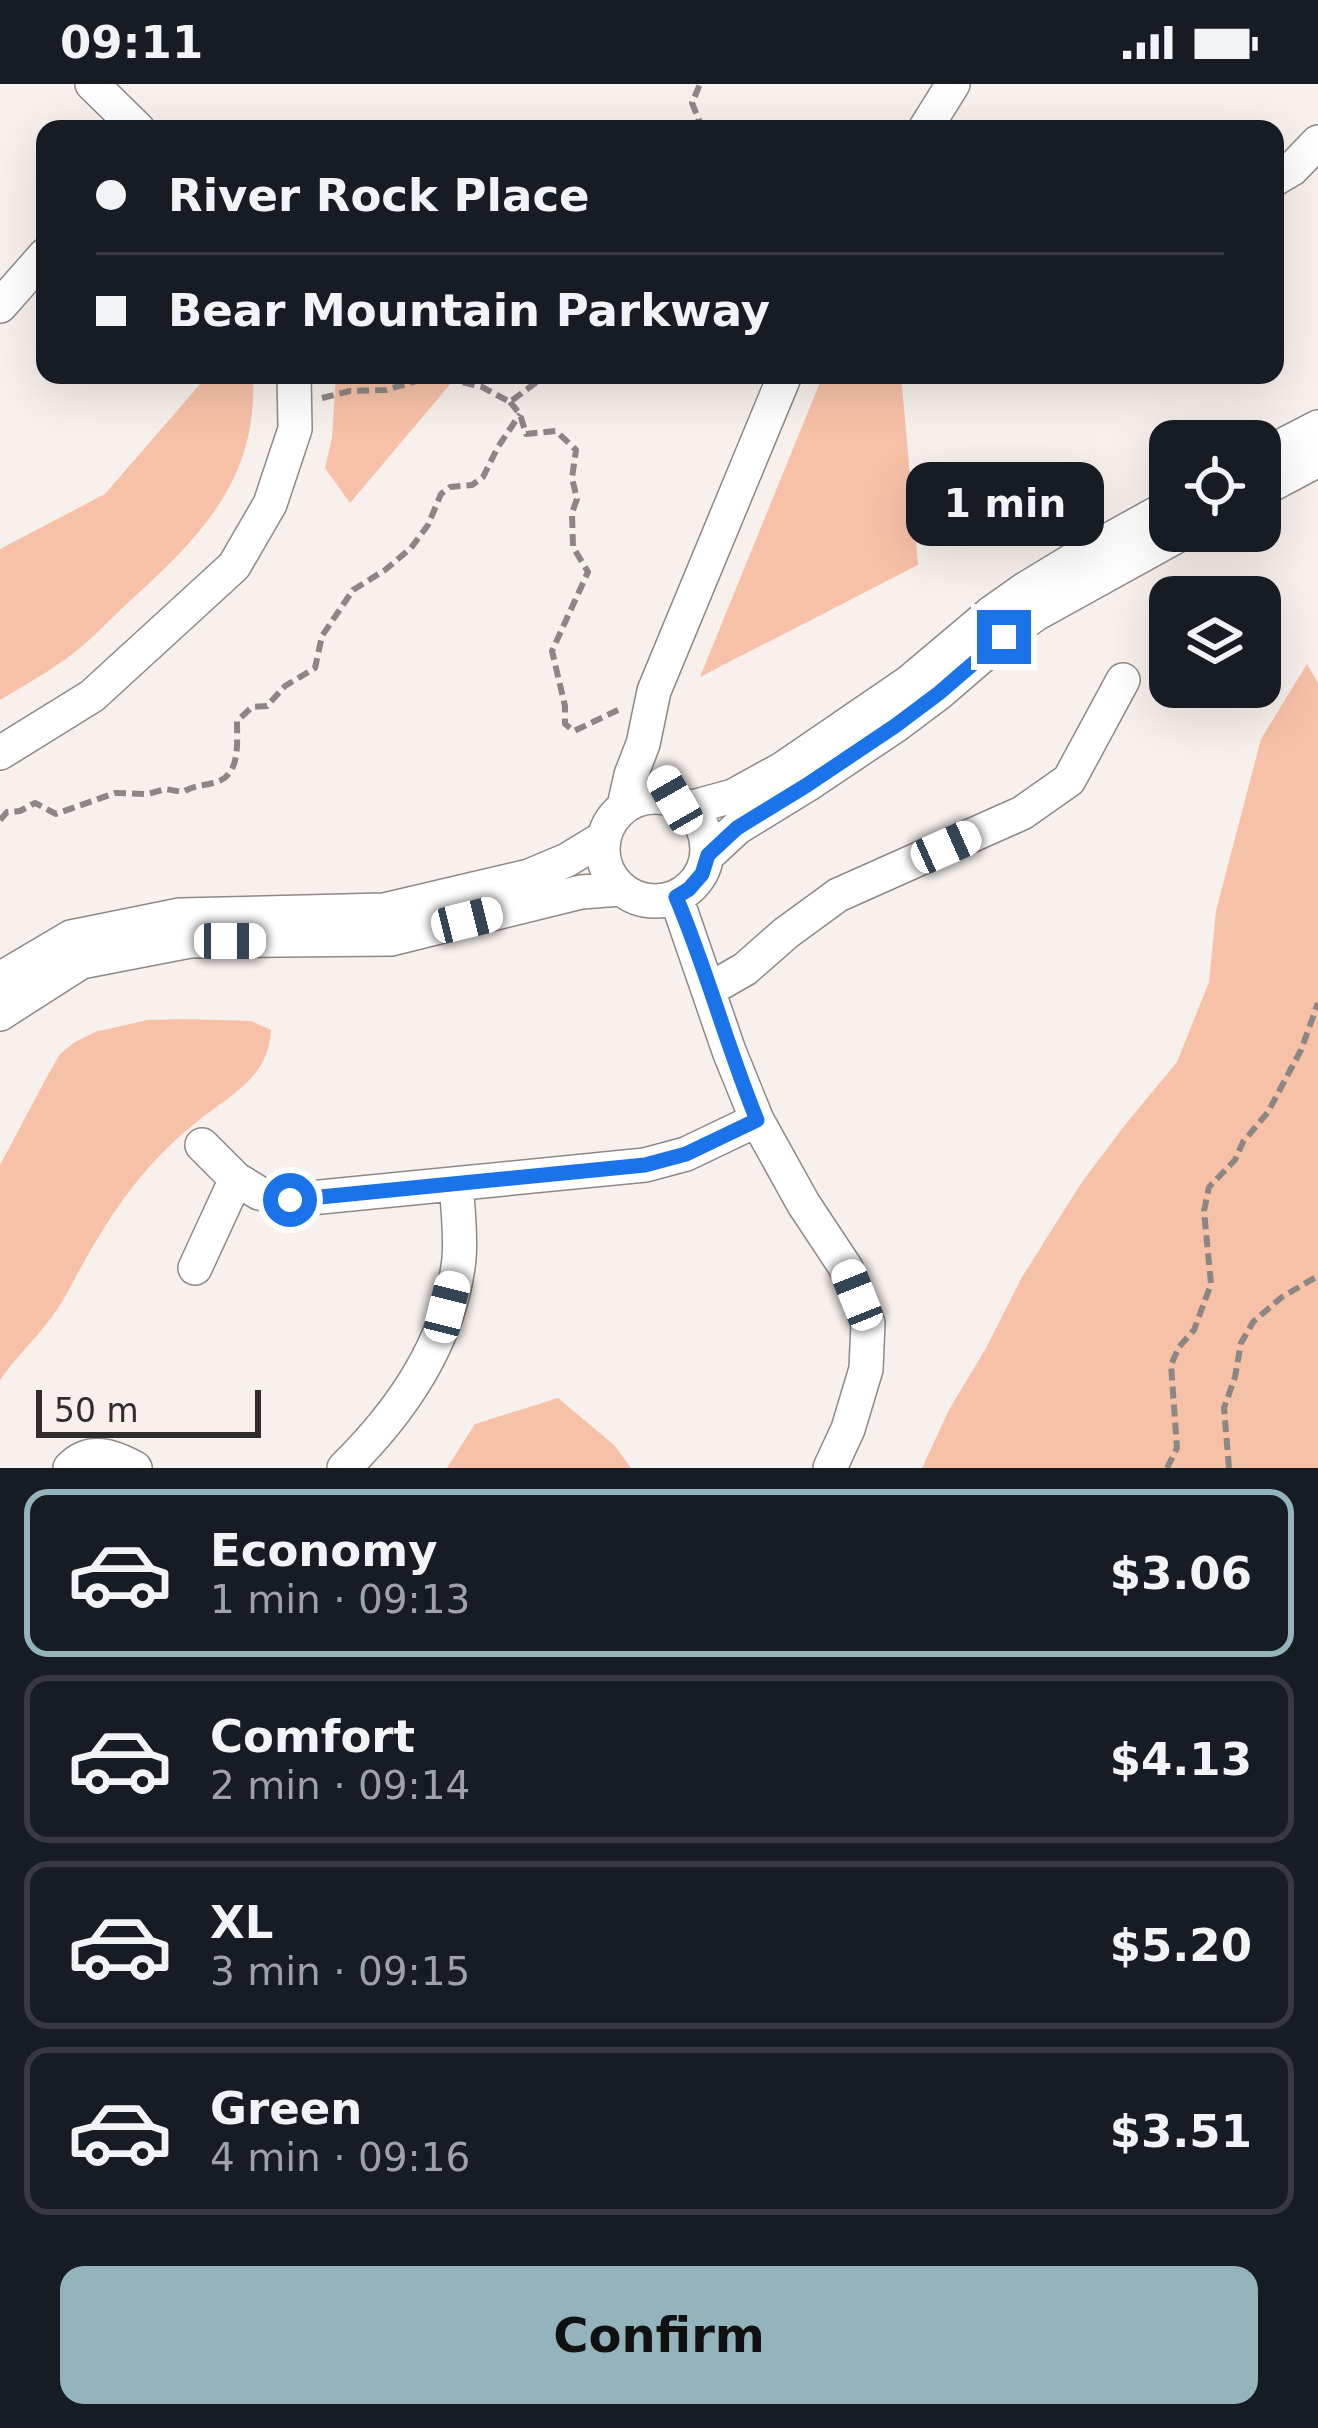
<!DOCTYPE html>
<meta charset="utf-8">
<style>
:root{--surface:#171b24;--page:#242831;--text:#f1f3f6;--muted:#9ea1a6;--line:#363941;--accent:#93b4bc}
body{margin:0;font-family:"DejaVu Sans",sans-serif;background:var(--page);color:var(--text);height:100vh;display:flex;flex-direction:column;font-size:45px;white-space:nowrap}
*{box-sizing:border-box;margin:0}
p{font-size:39px;color:var(--muted)}
.icon{flex:none;width:66px;height:66px;fill:none;stroke:currentColor;stroke-width:2;stroke-linecap:round;stroke-linejoin:round}
.map{position:relative;height:1384px;overflow:hidden}
.side{display:flex;flex-direction:column;background:var(--surface);flex:1}
.side>*{flex:none}
.guide{position:absolute;left:36px;top:36px;width:1248px;height:264px;border-radius:24px;box-shadow:0 12px 48px #0002;display:grid;align-content:center;height:264px;padding:0 60px;background:var(--surface)}
.fabs{position:absolute;left:1149px;top:336px;display:grid;gap:24px}
.fabs a{display:grid;place-items:center;width:132px;height:132px;border-radius:24px;background:var(--surface);box-shadow:0 12px 48px #0002;font-size:60px}
.scale{position:absolute;left:36px;bottom:30px;width:225px;box-sizing:border-box;padding-left:12px;border:6px solid #2f2c2b;border-top:0;font-size:33px;line-height:42px;white-space:nowrap;color:#2f2c2b;-webkit-text-stroke:9px #f7f0ec;paint-order:stroke}
.end{position:absolute;width:54px;height:54px;margin:-27px;border:15px solid #1a73e8;background:#fff;box-shadow:0 0 0 6px #fff}
.from{border-radius:50%}
.bubble{position:absolute;height:84px;border-radius:24px;background:var(--surface);box-shadow:0 12px 48px #0002;font-size:39px;font-weight:800;line-height:84px;text-align:center}
.car{position:absolute;width:36px;height:72px;margin:-36px -18px;border-radius:15px;box-shadow:0 0 9px 3px #0007;background:linear-gradient(#fff 24%,#345 0 40%,#fff 0 76%,#345 0 86%,#fff 0)}
.guide b{display:flex;align-items:center;gap:42px;height:114px;font-size:45px}
.guide b+b{border-top:3px solid var(--line)}
.guide i{width:30px;height:30px;background:var(--text)}
ul{padding:21px 0 0;list-style:none}
li{display:flex;align-items:center;gap:36px;height:168px;margin:0 24px 18px;padding:0 36px;border:6px solid var(--line);border-radius:24px}
li div{flex:1}
li b{display:block;font-size:45px}
li em{font-style:normal;font-weight:800}
li.selected{border-color:var(--accent)}
li>.icon{width:108px;height:108px;stroke-width:1.5}
.button{display:flex;gap:24px;margin-top:auto;padding:24px 60px}
.button a{flex:1;height:138px;border-radius:24px;background:var(--accent);color:#111;font-size:48px;font-weight:800;line-height:138px;text-align:center}
.status{display:flex;justify-content:space-between;align-items:center;height:84px;padding:0 60px;background:var(--surface);direction:ltr}
.status svg{height:33px;fill:currentColor}
.map>svg:first-child{display:block}
.green{fill:#f7c1a7}
.lines{fill:none;stroke-linecap:round;stroke-linejoin:round}
.minor-casing{stroke:#8f8986;stroke-width:36}
.path{stroke:#8c8785;stroke-width:6;stroke-dasharray:12 6;stroke-linecap:butt}
.minor{stroke:#fff;stroke-width:33}
.route{stroke:#1a73e8;stroke-width:15}
</style>
<div class="status"><b>09:11</b><svg viewBox="0 0 49 12"><path d="M0 12V9h3v3zM5 12V6h3v6zM10 12V3h3v9zM15 12V0h3v12zM26 1h20v11H26zM47 4h2v5h-2z"/></svg></div>
<div class="map">
<svg width="1318" height="1384" viewBox="0 0 1318 1384">
<rect width="100%" height="100%" fill="#f7f0ec"/>
<path class="green" d="M 208,291 L 253,291 C 258,395 202,451 131,516 C 109,536 87,561 63,577 C 43,591 21,603 0,616 L 0,465 L 105,410 Z
M 336,291 L 458,291 L 350,419 L 325,384 L 332,354 Z
M 823,291 L 901,291 L 918,481 L 700,593 Z
M 1307,580 L 1318,599 L 1318,1384 L 922,1384 L 949,1326 L 986,1264 L 1022,1193 L 1082,1098 L 1125,1041 L 1177,978 L 1209,898 L 1216,827 L 1261,655 Z
M 184,935 L 251,937 L 271,946 C 269,996 226,1013 193,1041 C 134,1089 102,1144 67,1209 C 50,1242 21,1266 0,1296 L 0,1081 L 49,989 L 60,970 L 75,958 L 95,948 L 147,936 Z
M 558,1314 L 614,1361 L 631,1384 L 447,1384 L 475,1340 Z"/>
<g class="lines">
<defs>
<path id="minor" d="M 92,0 L 138,45
M 925,45 L 953,0
M 1275,95 L 1292,85 L 1318,58
M 0,222 L 45,171
M 1260,373 L 1318,343
M 1260,407 L 1318,376
M 0,669 L 92,612 L 234,482 L 270,420 L 295,345 L 294,291
M603 765a52 52 0 1 1 104 0a52 52 0 1 1-104 0Z
M 624,722 L 631,691 L 643,660 L 654,607 L 785,291
M 689,724 L 733,712 L 782,685 L 909,598 L 991,529 L 1025,505 L 1078,473 L 1170,422
M 708,771 L 737,744 L 807,701 L 895,642 L 939,609 L 1004,553 L 1036,530 L 1186,447
M 676,813 L 729,967 L 757,1036 L 803,1119 L 846,1184 L 868,1239 L 866,1285 L 848,1345 L 830,1384
M 0,895 L 71,853 L 180,831 L 384,826 L 529,792 L 567,776 L 603,754
M 710,905 L 745,885 L 786,849 L 838,811 L 1022,729 L 1069,696 L 1123,596
M 0,930 L 81,878 L 190,857 L 391,855 L 581,808 L 621,805
M 202,1061 L 236,1095 L 259,1109 L 290,1116 L 645,1081 L 686,1070 L 757,1036
M 195,1184 L 236,1095
M 70,1384 C 90,1363 113,1372 135,1384
M 344,1384 C 401,1328 450,1257 459,1175 C 461,1150 458,1125 456,1100"/>
</defs>
<use href="#minor" class="minor-casing"/>
<path class="path" d="M 693,45 L 699,36 L 692,19 L 700,0
M 322,314 L 350,307 L 386,306 L 423,295 L 446,294 L 482,303 L 510,318 L 546,291
M 510,318 L 520,330 L 526,350 L 556,347 L 576,366 L 572,394 L 577,415 L 572,429 L 573,463 L 588,488 L 552,567 L 565,622 L 565,640 L 574,647 L 618,626
M 0,736 L 7,728 L 20,727 L 35,719 L 56,730 L 115,709 L 148,710 L 165,705 L 183,708 C 193,702 201,702 213,699 C 241,693 237,660 237,637 L 252,623 L 267,622 L 285,602 L 315,584 L 322,552 L 353,506 L 385,486 L 411,464 L 428,441 L 441,410 L 450,403 L 472,401 L 483,393 L 498,363 L 520,330
M 1167,1384 L 1177,1364 L 1171,1281 L 1179,1263 L 1194,1246 L 1211,1200 L 1204,1127 L 1209,1103 L 1235,1076 L 1243,1058 L 1268,1028 L 1301,966 L 1318,919
M 1229,1384 L 1224,1324 L 1235,1293 L 1241,1259 L 1253,1238 L 1282,1213 L 1318,1192"/>
<use href="#minor" class="minor"/>
</g>
<g class="lines">
<path class="route" d="M 290,1116 L 645,1081 L 686,1070 L 757,1036 C 727,963 707,886 676,813 L 689,805 L 702,790 L 708,771 L 737,744 L 807,701 L 895,642 L 939,609 L 1004,553"/>
</g>
</svg>
<div class="fabs">
<a><svg class="icon" aria-label="locate" viewBox="0 0 24 24"><circle cx="12" cy="12" r="6"/><path d="M12 2v4M12 18v4M2 12h4M18 12h4"/></svg></a>
<a><svg class="icon" aria-label="layers" viewBox="0 0 24 24"><path d="M12 4l9 5-9 5-9-5zM3 14l9 5 9-5"/></svg></a>
</div>
<div class="scale">50 m</div>
<i class="end from" style="left:290px;top:1116px"></i>
<i class="end" style="left:1004px;top:553px"></i>
<div class="bubble" style="left:906px;top:378px;width:198px">1 min</div>
<i class="car" style="left:675px;top:716px;rotate:330deg"></i>
<i class="car" style="left:946px;top:763px;rotate:66deg"></i>
<i class="car" style="left:467px;top:836px;rotate:76deg"></i>
<i class="car" style="left:230px;top:857px;rotate:90deg"></i>
<i class="car" style="left:857px;top:1211px;rotate:338deg"></i>
<i class="car" style="left:447px;top:1223px;rotate:14deg"></i>
<div class="guide">
<b><i class="from"></i>River Rock Place</b>
<b><i></i>Bear Mountain Parkway</b>
</div>
</div>
<section class="side">
<ul>
<li class="selected"><svg class="icon" aria-label="car" viewBox="0 0 24 24"><path d="M5 17H2v-5l4-1 3-4h7l3 4 3 1v5h-3M9 17h6M6 11h13"/><circle cx="7" cy="17" r="2"/><circle cx="17" cy="17" r="2"/></svg><div><b>Economy</b><p>1 min · 09:13</p></div><em>$3.06</em></li>
<li><svg class="icon" aria-label="car" viewBox="0 0 24 24"><path d="M5 17H2v-5l4-1 3-4h7l3 4 3 1v5h-3M9 17h6M6 11h13"/><circle cx="7" cy="17" r="2"/><circle cx="17" cy="17" r="2"/></svg><div><b>Comfort</b><p>2 min · 09:14</p></div><em>$4.13</em></li>
<li><svg class="icon" aria-label="car" viewBox="0 0 24 24"><path d="M5 17H2v-5l4-1 3-4h7l3 4 3 1v5h-3M9 17h6M6 11h13"/><circle cx="7" cy="17" r="2"/><circle cx="17" cy="17" r="2"/></svg><div><b>XL</b><p>3 min · 09:15</p></div><em>$5.20</em></li>
<li><svg class="icon" aria-label="car" viewBox="0 0 24 24"><path d="M5 17H2v-5l4-1 3-4h7l3 4 3 1v5h-3M9 17h6M6 11h13"/><circle cx="7" cy="17" r="2"/><circle cx="17" cy="17" r="2"/></svg><div><b>Green</b><p>4 min · 09:16</p></div><em>$3.51</em></li>
</ul>
<div class="button"><a>Confirm</a></div>
</section>
